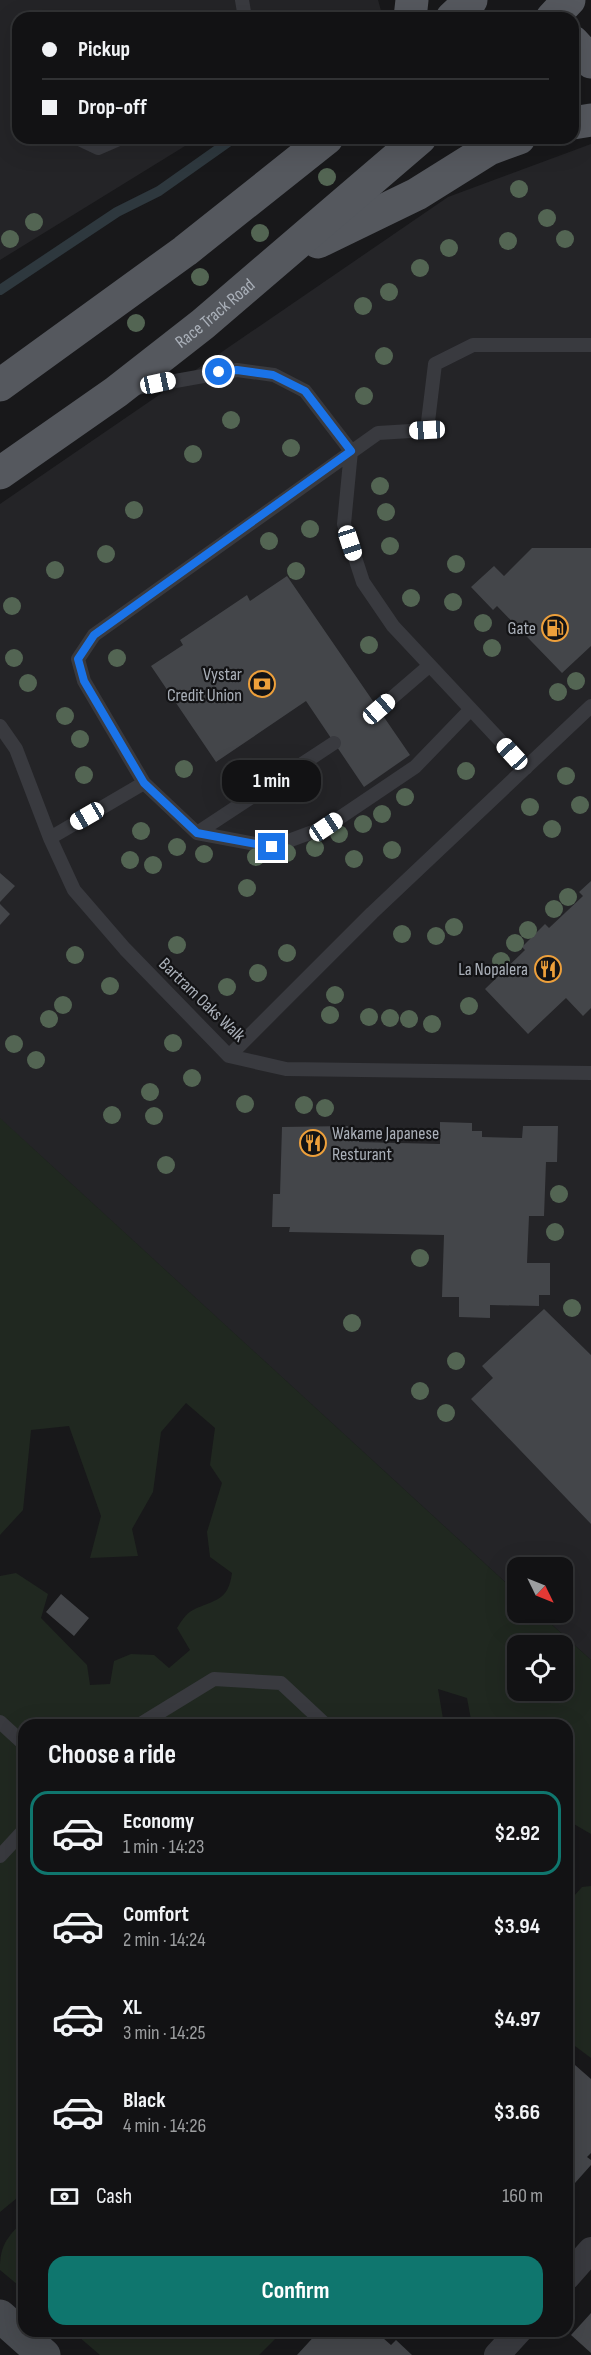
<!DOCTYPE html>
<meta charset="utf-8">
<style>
:root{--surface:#121214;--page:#1f2022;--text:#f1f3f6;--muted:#9c9ea0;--line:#313234;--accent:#0f766e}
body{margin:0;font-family:"Sofia Sans Condensed",sans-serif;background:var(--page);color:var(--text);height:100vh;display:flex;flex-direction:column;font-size:22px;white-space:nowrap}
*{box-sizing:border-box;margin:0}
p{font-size:20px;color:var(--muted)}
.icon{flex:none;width:33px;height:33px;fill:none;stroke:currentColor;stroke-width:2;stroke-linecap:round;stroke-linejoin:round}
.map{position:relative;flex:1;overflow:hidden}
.details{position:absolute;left:18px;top:1719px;width:555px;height:618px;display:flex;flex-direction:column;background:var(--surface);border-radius:18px;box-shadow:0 6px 24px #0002,0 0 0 2px var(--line)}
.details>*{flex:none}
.top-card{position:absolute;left:12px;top:12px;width:567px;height:132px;border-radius:18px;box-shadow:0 6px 24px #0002,0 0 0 2px var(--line);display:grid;align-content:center;height:132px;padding:0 30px;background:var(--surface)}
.needle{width:39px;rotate:133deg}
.controls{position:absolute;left:507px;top:1557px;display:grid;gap:12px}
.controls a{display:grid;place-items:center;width:66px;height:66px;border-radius:12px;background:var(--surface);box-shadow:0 6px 24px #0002,0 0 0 2px var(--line);font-size:30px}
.end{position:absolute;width:27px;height:27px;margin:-14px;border:8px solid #1a73e8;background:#fff;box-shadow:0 0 0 3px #fff}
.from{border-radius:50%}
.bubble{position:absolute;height:42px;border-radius:18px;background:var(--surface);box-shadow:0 6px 24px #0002,0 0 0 2px var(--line);font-size:20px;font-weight:700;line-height:42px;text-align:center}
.car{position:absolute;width:18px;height:36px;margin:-18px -9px;border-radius:8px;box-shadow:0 0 4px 2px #0007;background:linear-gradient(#fff 24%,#345 0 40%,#fff 0 76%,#345 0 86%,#fff 0)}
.top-card b{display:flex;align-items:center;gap:21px;height:57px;font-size:22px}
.top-card b+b{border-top:2px solid var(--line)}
.top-card i{width:15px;height:15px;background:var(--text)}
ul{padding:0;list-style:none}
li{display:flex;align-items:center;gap:18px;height:84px;margin:0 12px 9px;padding:0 18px;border:3px solid transparent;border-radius:18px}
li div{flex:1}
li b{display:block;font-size:22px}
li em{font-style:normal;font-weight:700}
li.active{border-color:var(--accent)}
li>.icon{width:54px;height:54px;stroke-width:1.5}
h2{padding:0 30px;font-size:27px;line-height:72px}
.pay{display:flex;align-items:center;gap:15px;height:66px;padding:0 30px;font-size:22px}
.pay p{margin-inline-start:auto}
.button{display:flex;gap:12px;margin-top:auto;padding:12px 30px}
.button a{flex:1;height:69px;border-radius:18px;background:var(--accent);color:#fff;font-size:24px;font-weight:700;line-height:69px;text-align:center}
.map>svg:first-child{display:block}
.built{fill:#242427}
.green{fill:#202820;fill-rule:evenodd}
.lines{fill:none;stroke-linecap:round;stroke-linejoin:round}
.stream{stroke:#2e383e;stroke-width:10}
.building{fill:#44464a}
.lane{stroke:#393a3f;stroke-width:14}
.street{stroke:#393a3f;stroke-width:26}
.secondary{stroke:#474a4f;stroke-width:33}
.primary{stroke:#55585e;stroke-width:33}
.tree{fill:#536553}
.route{stroke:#1a73e8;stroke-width:8}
.labels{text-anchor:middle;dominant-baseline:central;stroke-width:4.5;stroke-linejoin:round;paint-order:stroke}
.street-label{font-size:18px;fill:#aab0b9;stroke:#131315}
.poi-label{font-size:18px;fill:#aab0b9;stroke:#131315;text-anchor:end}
</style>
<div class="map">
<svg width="591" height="2355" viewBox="0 0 591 2355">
<rect width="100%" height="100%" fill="#18181a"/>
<path class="built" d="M 0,0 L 378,0 L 383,18 L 18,18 L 18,138 L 198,138 L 0,260 Z
M 591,144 L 591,1660 L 539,1613 L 562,1612 L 562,1568 L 518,1568 L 517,1593 L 29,1145 L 0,1177 L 0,504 L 448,197 Z"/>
<path class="green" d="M 0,1118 L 517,1593 L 518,1612 L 539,1613 L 591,1660 L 591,1834 L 567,1820 L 567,1725 L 472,1725 L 467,1698 L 438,1689 L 444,1725 L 24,1725 L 24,1896 L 17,1902 L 18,1924 L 24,1927 L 24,2195 L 23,2193 L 0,2212 L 0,1576 L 16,1573 L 48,1594 L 41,1618 L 87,1665 L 90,1685 L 110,1684 L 114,1661 L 131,1654 L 154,1655 L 169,1668 L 190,1650 L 177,1628 C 181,1622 186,1613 193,1610 C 215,1599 228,1602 232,1573 L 210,1557 L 207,1532 L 222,1483 L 210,1465 L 215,1428 L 186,1403 L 161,1432 L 153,1492 L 132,1529 L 138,1556 L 90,1558 L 101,1516 L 69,1426 L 31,1430 L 23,1510 L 0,1535 ZM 518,1646 L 562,1646 L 562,1690 L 518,1690 Z
M 591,1886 L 591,2058 L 567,2040 L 567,1953 L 569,1951 L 567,1947 L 567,1904 L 582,1887 Z
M 24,2220 L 24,2290 L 0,2270 C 0,2244 7,2238 24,2220 Z
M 72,2331 L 283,2331 L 259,2355 L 100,2355 Z"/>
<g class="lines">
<path class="stream" d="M 0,290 L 117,212 L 159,191 L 234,138"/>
</g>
<path class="building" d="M 532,548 L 591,548 L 591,646 L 562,673 L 497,606 L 493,610 L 471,587 L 494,566 L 504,576 Z
M 287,576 L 410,755 L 364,787 L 306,701 L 216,762 L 151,666 L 183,645 L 180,640 L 247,595 L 250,601 Z
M 0,873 L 15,886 L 0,902 Z
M 591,881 L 591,1008 L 583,1016 L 566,998 L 528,1034 L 485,989 L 525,950 L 522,947 L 545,924 L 549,928 L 583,896 L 579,892 Z
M 0,904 L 10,914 L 0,925 Z
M 440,1122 L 472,1123 L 472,1131 L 482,1131 L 482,1137 L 522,1138 L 523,1126 L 558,1126 L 557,1162 L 546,1162 L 544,1216 L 529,1216 L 527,1263 L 550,1263 L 550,1295 L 539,1295 L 539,1306 L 490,1305 L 490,1318 L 459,1317 L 459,1297 L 442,1297 L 444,1235 L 289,1232 L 290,1227 L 272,1227 L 273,1194 L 280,1194 L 282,1127 L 348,1126 L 348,1137 L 359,1137 L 359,1142 L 440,1144 Z
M 544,1309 L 591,1355 L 591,1524 L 471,1399 L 493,1378 L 482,1366 Z
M 61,1594 L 89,1618 L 74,1636 L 46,1612 Z
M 567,2058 L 591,2079 L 591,2153 L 587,2157 L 591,2160 L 591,2165 L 567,2192 Z
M 591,2313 L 591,2353 L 571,2335 Z
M 319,2331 L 375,2331 L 391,2345 L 396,2340 L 412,2355 L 297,2355 Z"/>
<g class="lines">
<path class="lane" d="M 242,0 L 245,18
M 77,138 L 98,148 L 121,138
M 136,388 L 237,370 L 274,375 L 305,391 L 351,451 L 344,524 L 363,582 L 393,626 L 526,768
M 379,709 L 429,666
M 0,726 L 16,749 L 50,838 L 74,890 L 125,949 L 229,1056 L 286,1069 L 591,1073
M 144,783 L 197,833 L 272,847 L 326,827 L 415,767 L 470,710
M 197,833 L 334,743
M 50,838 L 144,783 L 84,681 L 78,659 L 94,635 L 378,433 L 427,430 L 435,364 L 473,345 L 591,345
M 229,1056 L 372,913 L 591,706
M 0,1722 L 24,1744
M 139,1725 L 214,1679 L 281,1683 L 326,1725
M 0,1856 L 24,1830"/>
<path class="street" d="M 567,2277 L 591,2250
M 497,2355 L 519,2331"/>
<path class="secondary" d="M 0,2316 L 44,2355"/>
<g class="primary">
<path d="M 410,18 L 412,0"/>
<path d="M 452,18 L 471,0"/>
<path d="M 552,18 L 569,0"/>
<path d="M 573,42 L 591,62"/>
<path d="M 573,123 L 591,120"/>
<path d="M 318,242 L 417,194 L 489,149 L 519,138"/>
<path d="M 0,385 L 185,251 L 327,138"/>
<path id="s1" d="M 0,473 L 116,392 L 203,324 L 420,138"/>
</g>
</g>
<g class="tree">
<circle cx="327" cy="177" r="9"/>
<circle cx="519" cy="189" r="9"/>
<circle cx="547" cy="218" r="9"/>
<circle cx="34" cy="222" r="9"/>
<circle cx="260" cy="233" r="9"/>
<circle cx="10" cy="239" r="9"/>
<circle cx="565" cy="239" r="9"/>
<circle cx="508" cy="241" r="9"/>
<circle cx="449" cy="248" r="9"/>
<circle cx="420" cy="268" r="9"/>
<circle cx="200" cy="277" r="9"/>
<circle cx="389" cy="292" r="9"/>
<circle cx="363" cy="306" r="9"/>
<circle cx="136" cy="323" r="9"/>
<circle cx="384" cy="356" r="9"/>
<circle cx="364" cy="396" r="9"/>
<circle cx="231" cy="420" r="9"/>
<circle cx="291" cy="448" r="9"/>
<circle cx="193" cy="454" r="9"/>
<circle cx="380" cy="486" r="9"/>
<circle cx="134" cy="510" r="9"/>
<circle cx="386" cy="512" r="9"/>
<circle cx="310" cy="529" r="9"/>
<circle cx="269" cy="541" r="9"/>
<circle cx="390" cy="546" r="9"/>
<circle cx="106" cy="554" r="9"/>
<circle cx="456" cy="564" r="9"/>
<circle cx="55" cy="570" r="9"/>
<circle cx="296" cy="571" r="9"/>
<circle cx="411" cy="598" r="9"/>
<circle cx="453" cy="602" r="9"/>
<circle cx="12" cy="606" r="9"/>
<circle cx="483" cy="623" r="9"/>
<circle cx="369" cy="645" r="9"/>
<circle cx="492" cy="648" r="9"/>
<circle cx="14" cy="658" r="9"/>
<circle cx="117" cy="658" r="9"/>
<circle cx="576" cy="681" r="9"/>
<circle cx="28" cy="683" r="9"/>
<circle cx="558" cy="692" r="9"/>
<circle cx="65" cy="716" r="9"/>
<circle cx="80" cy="739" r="9"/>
<circle cx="184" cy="769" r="9"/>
<circle cx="466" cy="771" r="9"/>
<circle cx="84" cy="775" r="9"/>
<circle cx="566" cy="776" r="9"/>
<circle cx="405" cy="797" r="9"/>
<circle cx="580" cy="805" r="9"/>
<circle cx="530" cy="807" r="9"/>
<circle cx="382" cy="814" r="9"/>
<circle cx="363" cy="824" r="9"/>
<circle cx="552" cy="829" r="9"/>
<circle cx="141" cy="831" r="9"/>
<circle cx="339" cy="834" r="9"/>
<circle cx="177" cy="847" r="9"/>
<circle cx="315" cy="848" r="9"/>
<circle cx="392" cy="850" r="9"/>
<circle cx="287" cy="853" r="9"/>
<circle cx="204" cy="854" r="9"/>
<circle cx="256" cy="857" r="9"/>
<circle cx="354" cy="859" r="9"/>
<circle cx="130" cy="860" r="9"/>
<circle cx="153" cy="865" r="9"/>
<circle cx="247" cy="888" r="9"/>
<circle cx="568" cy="897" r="9"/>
<circle cx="554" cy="909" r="9"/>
<circle cx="454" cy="927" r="9"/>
<circle cx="528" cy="930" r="9"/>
<circle cx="402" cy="934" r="9"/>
<circle cx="436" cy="936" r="9"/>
<circle cx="515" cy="943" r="9"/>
<circle cx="177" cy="945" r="9"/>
<circle cx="287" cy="953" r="9"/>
<circle cx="75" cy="955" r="9"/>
<circle cx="501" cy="961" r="9"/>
<circle cx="258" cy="973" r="9"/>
<circle cx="110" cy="986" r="9"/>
<circle cx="227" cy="987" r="9"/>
<circle cx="335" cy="995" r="9"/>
<circle cx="63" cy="1005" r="9"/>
<circle cx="469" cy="1006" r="9"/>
<circle cx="330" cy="1015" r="9"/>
<circle cx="369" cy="1017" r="9"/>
<circle cx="390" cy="1018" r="9"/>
<circle cx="49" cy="1019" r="9"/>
<circle cx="409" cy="1019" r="9"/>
<circle cx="432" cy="1024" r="9"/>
<circle cx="173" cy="1043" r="9"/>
<circle cx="14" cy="1044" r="9"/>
<circle cx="36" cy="1060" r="9"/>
<circle cx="192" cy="1078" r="9"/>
<circle cx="150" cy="1092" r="9"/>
<circle cx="245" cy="1104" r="9"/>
<circle cx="304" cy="1105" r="9"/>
<circle cx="325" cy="1108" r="9"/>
<circle cx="112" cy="1115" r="9"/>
<circle cx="154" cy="1116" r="9"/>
<circle cx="166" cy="1165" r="9"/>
<circle cx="559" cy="1194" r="9"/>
<circle cx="555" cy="1232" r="9"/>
<circle cx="420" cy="1258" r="9"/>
<circle cx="572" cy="1308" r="9"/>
<circle cx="352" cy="1323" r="9"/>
<circle cx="456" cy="1361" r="9"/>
<circle cx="420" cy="1391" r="9"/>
<circle cx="446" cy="1413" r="9"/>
</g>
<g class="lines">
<path class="route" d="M 219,372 L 237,370 L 273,375 L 305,391 L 351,451 L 94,635 L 78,659 L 84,681 L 144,783 L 197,833 L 272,847"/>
</g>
<defs>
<symbol id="fuel-ring" viewBox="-11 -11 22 22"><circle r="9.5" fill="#131315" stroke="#eea03b" stroke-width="1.5"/><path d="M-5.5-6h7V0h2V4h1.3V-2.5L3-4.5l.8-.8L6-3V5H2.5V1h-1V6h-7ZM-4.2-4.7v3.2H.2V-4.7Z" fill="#eea03b"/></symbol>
<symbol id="bank-ring" viewBox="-11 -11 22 22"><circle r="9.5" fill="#131315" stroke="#eea03b" stroke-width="1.5"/><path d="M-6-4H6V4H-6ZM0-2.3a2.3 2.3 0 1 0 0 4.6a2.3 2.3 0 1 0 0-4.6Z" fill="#eea03b"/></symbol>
<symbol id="restaurant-ring" viewBox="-11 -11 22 22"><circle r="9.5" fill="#131315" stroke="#eea03b" stroke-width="1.5"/><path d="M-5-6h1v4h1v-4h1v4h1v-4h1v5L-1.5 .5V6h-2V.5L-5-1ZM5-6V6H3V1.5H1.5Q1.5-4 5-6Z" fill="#eea03b"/></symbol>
</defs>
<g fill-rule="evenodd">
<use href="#fuel-ring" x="540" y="613" width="30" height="30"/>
<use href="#bank-ring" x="247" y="669" width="30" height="30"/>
<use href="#restaurant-ring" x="533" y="954" width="30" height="30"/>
<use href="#restaurant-ring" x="298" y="1128" width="30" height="30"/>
</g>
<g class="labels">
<g class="street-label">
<text stroke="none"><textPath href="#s1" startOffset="268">Race Track Road</textPath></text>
<text transform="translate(202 1000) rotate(44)">Bartram Oaks Walk</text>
</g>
<g class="poi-label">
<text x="536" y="628">Gate</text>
<text x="242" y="674">Vystar<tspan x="242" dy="21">Credit Union</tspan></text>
<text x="528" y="969">La Nopalera</text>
<text x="332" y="1133" text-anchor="start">Wakame Japanese<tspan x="332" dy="21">Resturant</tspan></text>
</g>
</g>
</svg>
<div class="controls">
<a><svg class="needle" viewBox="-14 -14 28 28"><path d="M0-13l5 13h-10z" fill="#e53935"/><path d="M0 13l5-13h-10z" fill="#9c9ea0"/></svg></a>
<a><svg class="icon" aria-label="locate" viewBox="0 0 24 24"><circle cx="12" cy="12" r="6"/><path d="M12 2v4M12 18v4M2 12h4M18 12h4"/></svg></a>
</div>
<i class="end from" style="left:219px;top:372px"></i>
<i class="end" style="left:272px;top:847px"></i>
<div class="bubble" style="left:222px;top:760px;width:99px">1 min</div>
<i class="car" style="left:158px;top:383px;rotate:78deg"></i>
<i class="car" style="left:427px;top:430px;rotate:267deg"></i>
<i class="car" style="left:350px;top:543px;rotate:162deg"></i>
<i class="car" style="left:379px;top:709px;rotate:49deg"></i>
<i class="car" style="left:512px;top:754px;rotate:317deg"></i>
<i class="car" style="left:87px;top:816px;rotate:240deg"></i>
<i class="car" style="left:326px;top:827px;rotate:56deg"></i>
<div class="top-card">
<b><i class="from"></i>Pickup</b>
<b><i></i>Drop-off</b>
</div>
<section class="details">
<h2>Choose a ride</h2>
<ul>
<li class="active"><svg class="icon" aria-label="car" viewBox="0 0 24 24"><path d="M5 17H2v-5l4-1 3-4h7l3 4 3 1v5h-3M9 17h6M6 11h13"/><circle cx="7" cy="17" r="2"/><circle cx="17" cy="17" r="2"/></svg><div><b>Economy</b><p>1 min · 14:23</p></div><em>$2.92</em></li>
<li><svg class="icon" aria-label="car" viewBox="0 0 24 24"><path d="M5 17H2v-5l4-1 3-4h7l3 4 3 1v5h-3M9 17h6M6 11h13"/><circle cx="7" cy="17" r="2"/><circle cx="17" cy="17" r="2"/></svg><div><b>Comfort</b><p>2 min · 14:24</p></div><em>$3.94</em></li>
<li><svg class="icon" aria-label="car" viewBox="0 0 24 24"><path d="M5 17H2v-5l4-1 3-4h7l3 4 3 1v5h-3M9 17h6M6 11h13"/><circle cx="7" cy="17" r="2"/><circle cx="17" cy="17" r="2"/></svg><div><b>XL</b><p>3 min · 14:25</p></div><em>$4.97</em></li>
<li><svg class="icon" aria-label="car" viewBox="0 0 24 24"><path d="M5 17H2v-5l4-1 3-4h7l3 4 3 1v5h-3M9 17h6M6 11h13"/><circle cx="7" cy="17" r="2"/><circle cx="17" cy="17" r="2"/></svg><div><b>Black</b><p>4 min · 14:26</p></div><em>$3.66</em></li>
</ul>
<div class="pay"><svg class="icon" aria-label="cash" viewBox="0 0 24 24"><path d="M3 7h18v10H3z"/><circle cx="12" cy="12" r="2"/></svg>Cash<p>160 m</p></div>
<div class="button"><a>Confirm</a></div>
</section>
</div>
